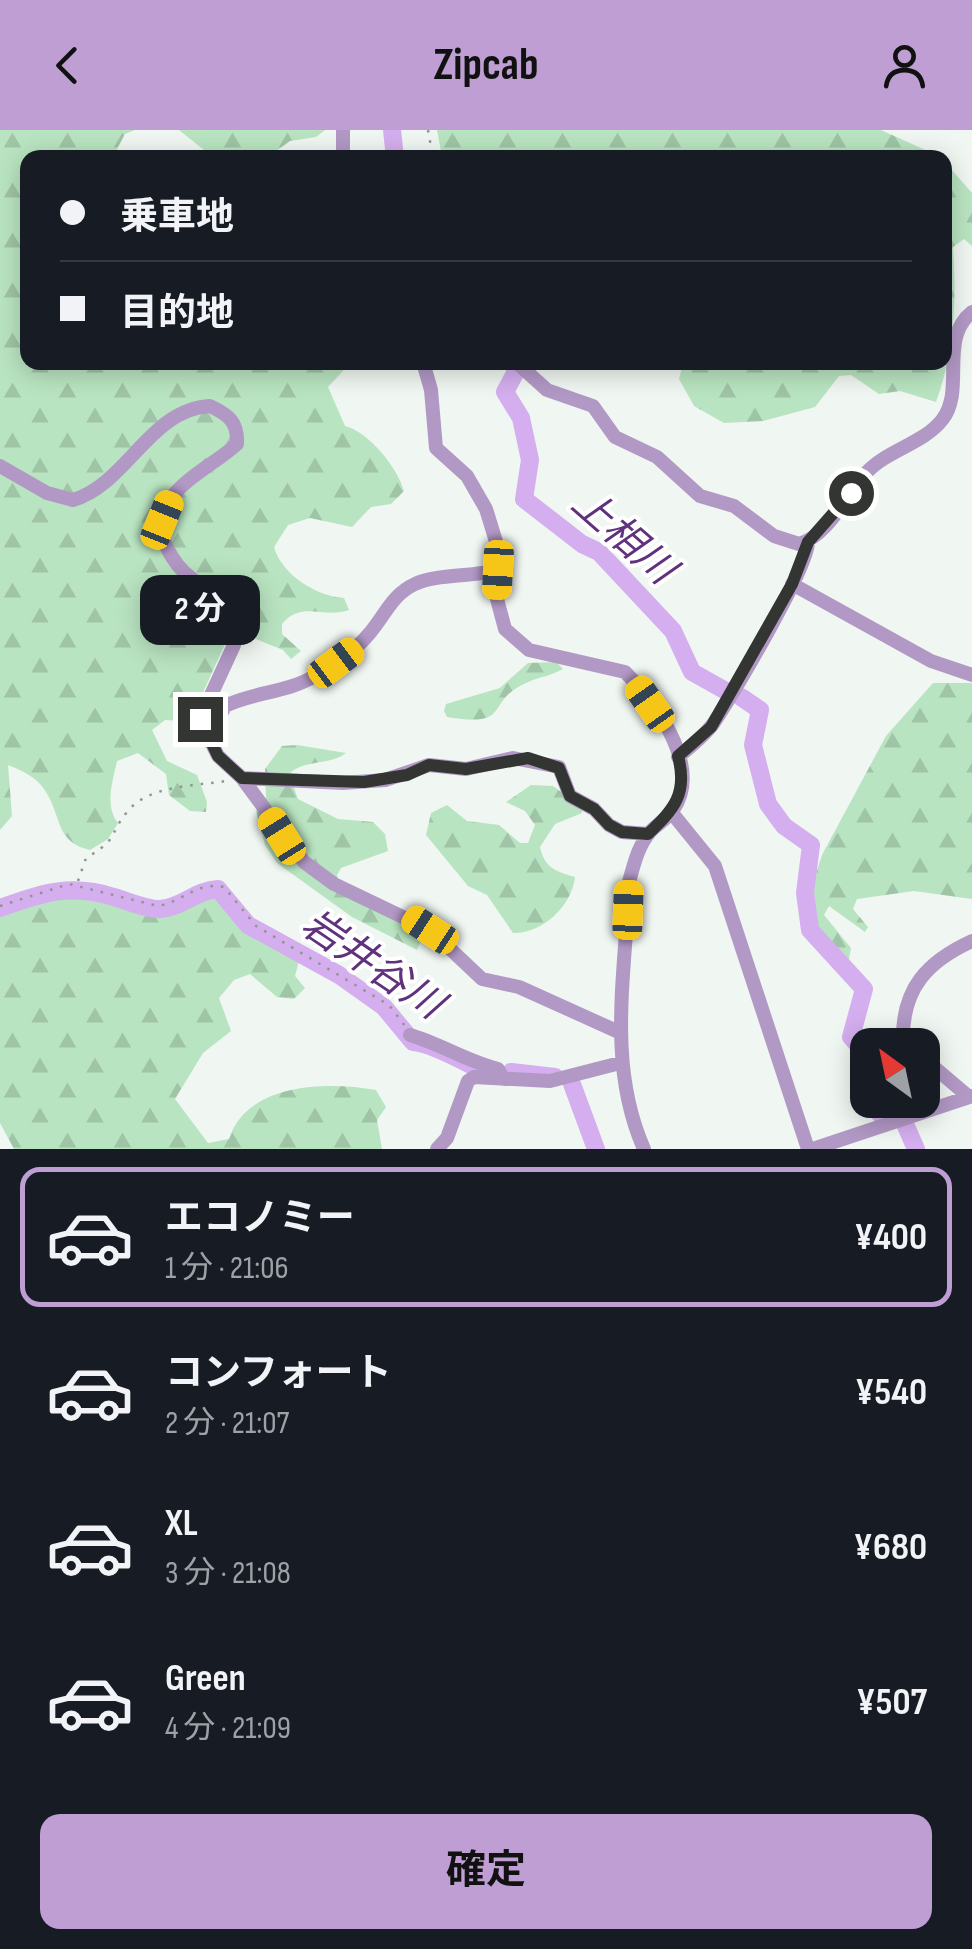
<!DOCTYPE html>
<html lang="ja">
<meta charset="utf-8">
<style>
:root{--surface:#171b24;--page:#242831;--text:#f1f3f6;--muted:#9ea1a6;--line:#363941;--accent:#be9ed3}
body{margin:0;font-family:"Sofia Sans Condensed","Noto Sans JP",sans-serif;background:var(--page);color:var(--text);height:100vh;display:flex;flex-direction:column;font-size:38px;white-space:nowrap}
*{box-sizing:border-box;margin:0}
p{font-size:32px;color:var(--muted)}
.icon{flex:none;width:55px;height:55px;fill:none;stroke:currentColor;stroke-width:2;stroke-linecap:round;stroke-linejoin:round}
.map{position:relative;height:1019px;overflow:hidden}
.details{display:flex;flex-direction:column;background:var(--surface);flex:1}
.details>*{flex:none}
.banner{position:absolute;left:20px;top:20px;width:932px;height:220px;border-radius:20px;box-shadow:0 5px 25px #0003;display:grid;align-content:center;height:220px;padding:0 40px;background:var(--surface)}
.needle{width:65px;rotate:327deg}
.controls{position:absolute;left:850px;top:898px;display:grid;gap:20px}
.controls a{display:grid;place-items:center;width:90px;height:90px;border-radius:20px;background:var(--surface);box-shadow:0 5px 25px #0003;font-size:50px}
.end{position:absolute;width:45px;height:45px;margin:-22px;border:12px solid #333533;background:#fff;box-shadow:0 0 0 5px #fff}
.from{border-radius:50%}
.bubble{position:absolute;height:70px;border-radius:20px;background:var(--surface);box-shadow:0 5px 25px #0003;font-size:32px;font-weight:700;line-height:70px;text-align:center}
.car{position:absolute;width:30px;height:60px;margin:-30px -15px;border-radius:12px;box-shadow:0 0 8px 2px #0007;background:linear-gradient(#f5c518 24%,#345 0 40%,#f5c518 0 76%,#345 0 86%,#f5c518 0)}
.banner b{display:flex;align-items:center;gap:35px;height:95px;font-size:38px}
.banner b+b{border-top:2px solid var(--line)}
.banner i{width:25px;height:25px;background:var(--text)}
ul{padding:18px 0 0;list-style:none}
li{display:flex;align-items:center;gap:30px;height:140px;margin:0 20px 15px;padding:0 20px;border:5px solid transparent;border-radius:20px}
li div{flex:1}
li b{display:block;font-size:38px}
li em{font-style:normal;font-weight:700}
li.current{border-color:var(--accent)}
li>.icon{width:90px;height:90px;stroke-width:1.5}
.cta{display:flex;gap:20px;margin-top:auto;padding:20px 40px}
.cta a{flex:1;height:115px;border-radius:20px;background:var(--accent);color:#111;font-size:40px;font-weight:700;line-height:115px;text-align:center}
header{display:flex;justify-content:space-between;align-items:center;height:130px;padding:0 40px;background:var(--accent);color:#111;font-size:45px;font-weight:700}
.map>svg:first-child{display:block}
.forest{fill:url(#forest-firs)}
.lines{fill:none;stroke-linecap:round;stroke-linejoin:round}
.river{stroke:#d4aeee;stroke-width:18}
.path{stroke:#919591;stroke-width:2.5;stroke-dasharray:2.5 8;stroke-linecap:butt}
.minor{stroke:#b298c5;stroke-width:14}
.route{stroke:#333533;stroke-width:12}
.labels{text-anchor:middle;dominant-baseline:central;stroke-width:8;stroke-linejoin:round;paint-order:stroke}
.water-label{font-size:40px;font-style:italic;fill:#60317c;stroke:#fff}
</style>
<header><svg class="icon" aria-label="back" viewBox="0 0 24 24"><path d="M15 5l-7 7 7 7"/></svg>Zipcab<svg class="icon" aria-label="person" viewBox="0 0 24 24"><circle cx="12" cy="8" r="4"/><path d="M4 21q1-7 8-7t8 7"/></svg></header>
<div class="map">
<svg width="972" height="1019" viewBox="0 0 972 1019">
<defs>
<pattern id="forest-firs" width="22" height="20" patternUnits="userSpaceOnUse" patternTransform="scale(2.5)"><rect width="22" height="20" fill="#b9e4c1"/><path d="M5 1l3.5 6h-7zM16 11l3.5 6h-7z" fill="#a0c4a6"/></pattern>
</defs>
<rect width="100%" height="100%" fill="#f0f6f1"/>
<path class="forest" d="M 0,0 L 135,0 L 125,4 L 116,21 L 118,27 L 28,28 L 28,232 L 345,233 L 343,241 L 328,257 L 345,296 C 369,302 397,337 404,361 L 391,374 L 371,377 L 352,397 L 310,388 L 288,395 L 274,417 C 282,445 316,466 344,468 L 349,480 C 323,489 302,470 282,494 L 282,504 L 301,521 L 291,529 L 283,520 L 246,505 C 250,482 243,473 223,462 L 211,469 L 207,492 L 225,514 L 195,580 L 183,591 L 165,590 L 152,600 L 167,631 L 197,645 L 207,672 L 206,682 L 190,681 L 169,665 L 166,644 L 138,623 L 117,631 C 113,651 104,675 118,693 L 108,709 L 90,720 C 55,712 62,687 46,662 C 37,647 23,641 8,635 L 12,686 L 0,700 Z
M 179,0 L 325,0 L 316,7 L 290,11 L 268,27 L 214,28 Z
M 437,0 L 881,0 L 941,27 L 442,27 Z
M 945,32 L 972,63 L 972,116 L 964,109 L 953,117 C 957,168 954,224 936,272 L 900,261 L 879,264 L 851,245 L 839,246 L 815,277 L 763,291 L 724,293 L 694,276 L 679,249 L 683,233 L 945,232 Z
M 556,532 L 563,539 C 551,546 538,547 526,553 C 483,572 514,598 447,587 L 444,581 L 446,574 L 500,558 L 528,533 Z
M 933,553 L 972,553 L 972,769 L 914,761 L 857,769 L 853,779 L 868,797 L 865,802 L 829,776 L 824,785 L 851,818 L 848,834 L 816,801 L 811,780 L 813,752 L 822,725 L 886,606 Z
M 297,615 L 346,623 C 329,636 304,629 289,644 L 298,669 L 338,689 L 373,692 L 385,704 L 388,721 L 341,738 L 337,745 L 342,761 L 424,804 L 417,820 L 352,787 L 277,733 L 265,715 L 256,681 L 266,667 L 265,639 L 282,616 Z
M 531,655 L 553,656 L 582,677 L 582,683 L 555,694 L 540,717 C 545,739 556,741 575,747 C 572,776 542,804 513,803 L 487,765 L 468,756 L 426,705 L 431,683 L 447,675 L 467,691 L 499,695 L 520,713 L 528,713 L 535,695 L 525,681 L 506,672 Z
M 83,763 C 107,772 147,793 171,782 C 189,775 198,767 217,764 L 230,774 L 247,800 L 299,831 L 295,846 L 305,858 L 294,869 L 277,867 L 250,844 L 234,850 L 219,868 L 231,901 L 203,923 L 175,969 L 208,1013 L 229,1009 C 247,953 326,951 376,960 L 386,977 L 377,990 L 382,1019 L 14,1019 L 0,993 L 0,783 L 60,764 Z"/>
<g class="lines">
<path class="river" d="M 392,0 L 395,28
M 521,232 L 505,262 L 521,288 L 530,330 L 524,369 L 582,414 L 599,422 L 673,501 L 692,542 L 726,561
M 741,567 L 760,580 L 753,615 L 768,674 L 784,696 L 811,715 L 805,763 L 810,800 L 864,859 L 851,907 L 868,926
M 0,778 C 42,763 70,753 114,767 C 128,771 145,779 160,779 C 181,778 196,760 218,759 L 248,795 L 339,845 L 384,877 L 413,912 C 430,913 457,928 473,936
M 868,933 L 864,965 L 880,984 L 895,987
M 511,942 L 555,947
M 572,954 L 596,1019
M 905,994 L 916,1019"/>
<path class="path" d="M 428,0 L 433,28
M 78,751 L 86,728 C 120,708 107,707 127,682 C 148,655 195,656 226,651
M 0,776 L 69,754 L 158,776 C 183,772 197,751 224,757 L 256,796 L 389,875 L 405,896"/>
<path class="minor" d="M 343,28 L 343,0
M 423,232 L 431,260 L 436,318 L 467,346 L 486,379 L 498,418 L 497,469 L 505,499 L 529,520 L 625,542 C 656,573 703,637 673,680 C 667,689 657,694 650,702 C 638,716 634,734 629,752 C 626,842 606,933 644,1019
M 516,232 L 547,260 L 593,276 L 615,307 L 657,327 L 700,366 L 734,376 L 774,406 L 799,414 C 828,406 847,364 866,343 C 887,320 923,314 942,290 C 966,260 938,209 972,182
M 0,336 L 47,363 L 73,370 C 127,354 150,279 210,276 C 229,285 238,292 237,314 C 207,342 142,365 167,418 C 173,430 180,440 191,448 C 208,461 230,463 241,482 L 234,515 L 200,589 L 218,626 L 242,648 L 304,732 L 334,754 L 430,800 L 482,849 L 519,857 L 621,903
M 792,454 L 931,531 L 972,545
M 208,611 L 225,576 C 253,562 285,563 313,547 C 333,535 353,523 368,505 C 385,486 391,465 415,454 C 435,444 473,447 498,440
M 678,627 C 690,617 704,606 713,594 C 731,567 809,437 808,412
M 242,648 L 343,653 L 385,650 L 429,635 L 466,639 L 513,628 L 559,637 L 570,666 L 594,679 L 609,695 L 622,702 L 648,704
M 672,683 L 715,736 L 808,1019
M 410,905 C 441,914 466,931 498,939 L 504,949
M 909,915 L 903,910 C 902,858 928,831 972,811
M 922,927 L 969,967
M 437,1019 L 447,1008 L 468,951 L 474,947 L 550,951 L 620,933
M 813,1019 L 972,966"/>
</g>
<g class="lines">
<path class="route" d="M 200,589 L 218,626 L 242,648 L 364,652 L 407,645 L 429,635 L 466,639 L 528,628 L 559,638 L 570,666 L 594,679 L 609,695 L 622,702 L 648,704 C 674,679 688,664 678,626 L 711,597 L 792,454 L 808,412 L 851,363"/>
</g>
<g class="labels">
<g class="water-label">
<text transform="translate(623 407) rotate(41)">上相川</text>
<text transform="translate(372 835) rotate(34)">岩井谷川</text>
</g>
</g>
</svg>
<div class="controls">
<a><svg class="needle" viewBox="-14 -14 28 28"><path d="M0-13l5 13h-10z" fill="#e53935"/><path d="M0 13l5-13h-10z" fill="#9ea1a6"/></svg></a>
</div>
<i class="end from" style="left:851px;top:363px"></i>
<i class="end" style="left:200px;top:589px"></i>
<div class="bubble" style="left:140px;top:445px;width:120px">2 分</div>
<i class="car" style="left:162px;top:390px;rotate:22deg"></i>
<i class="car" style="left:498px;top:440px;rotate:183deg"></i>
<i class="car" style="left:336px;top:533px;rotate:53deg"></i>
<i class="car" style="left:650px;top:574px;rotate:325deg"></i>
<i class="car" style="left:282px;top:706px;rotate:328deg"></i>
<i class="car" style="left:628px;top:780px;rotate:2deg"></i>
<i class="car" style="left:430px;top:800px;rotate:303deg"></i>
<div class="banner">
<b><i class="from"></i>乗車地</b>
<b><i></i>目的地</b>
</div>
</div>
<section class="details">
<ul>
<li class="current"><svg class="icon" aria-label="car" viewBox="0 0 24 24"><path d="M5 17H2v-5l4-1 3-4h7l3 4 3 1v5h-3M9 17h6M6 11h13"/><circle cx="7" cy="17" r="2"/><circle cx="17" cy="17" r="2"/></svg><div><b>エコノミー</b><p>1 分 · 21:06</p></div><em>¥400</em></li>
<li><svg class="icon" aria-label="car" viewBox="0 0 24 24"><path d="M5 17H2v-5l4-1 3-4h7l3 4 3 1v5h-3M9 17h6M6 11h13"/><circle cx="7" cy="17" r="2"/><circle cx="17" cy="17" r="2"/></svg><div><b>コンフォート</b><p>2 分 · 21:07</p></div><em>¥540</em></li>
<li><svg class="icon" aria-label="car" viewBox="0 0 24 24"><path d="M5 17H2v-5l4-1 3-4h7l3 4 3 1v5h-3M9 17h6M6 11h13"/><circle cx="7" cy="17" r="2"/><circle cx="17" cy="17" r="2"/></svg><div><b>XL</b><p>3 分 · 21:08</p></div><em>¥680</em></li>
<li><svg class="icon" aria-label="car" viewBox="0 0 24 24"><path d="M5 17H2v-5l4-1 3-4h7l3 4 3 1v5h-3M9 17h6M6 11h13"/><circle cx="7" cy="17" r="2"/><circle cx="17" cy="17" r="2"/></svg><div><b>Green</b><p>4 分 · 21:09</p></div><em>¥507</em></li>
</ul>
<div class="cta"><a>確定</a></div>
</section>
